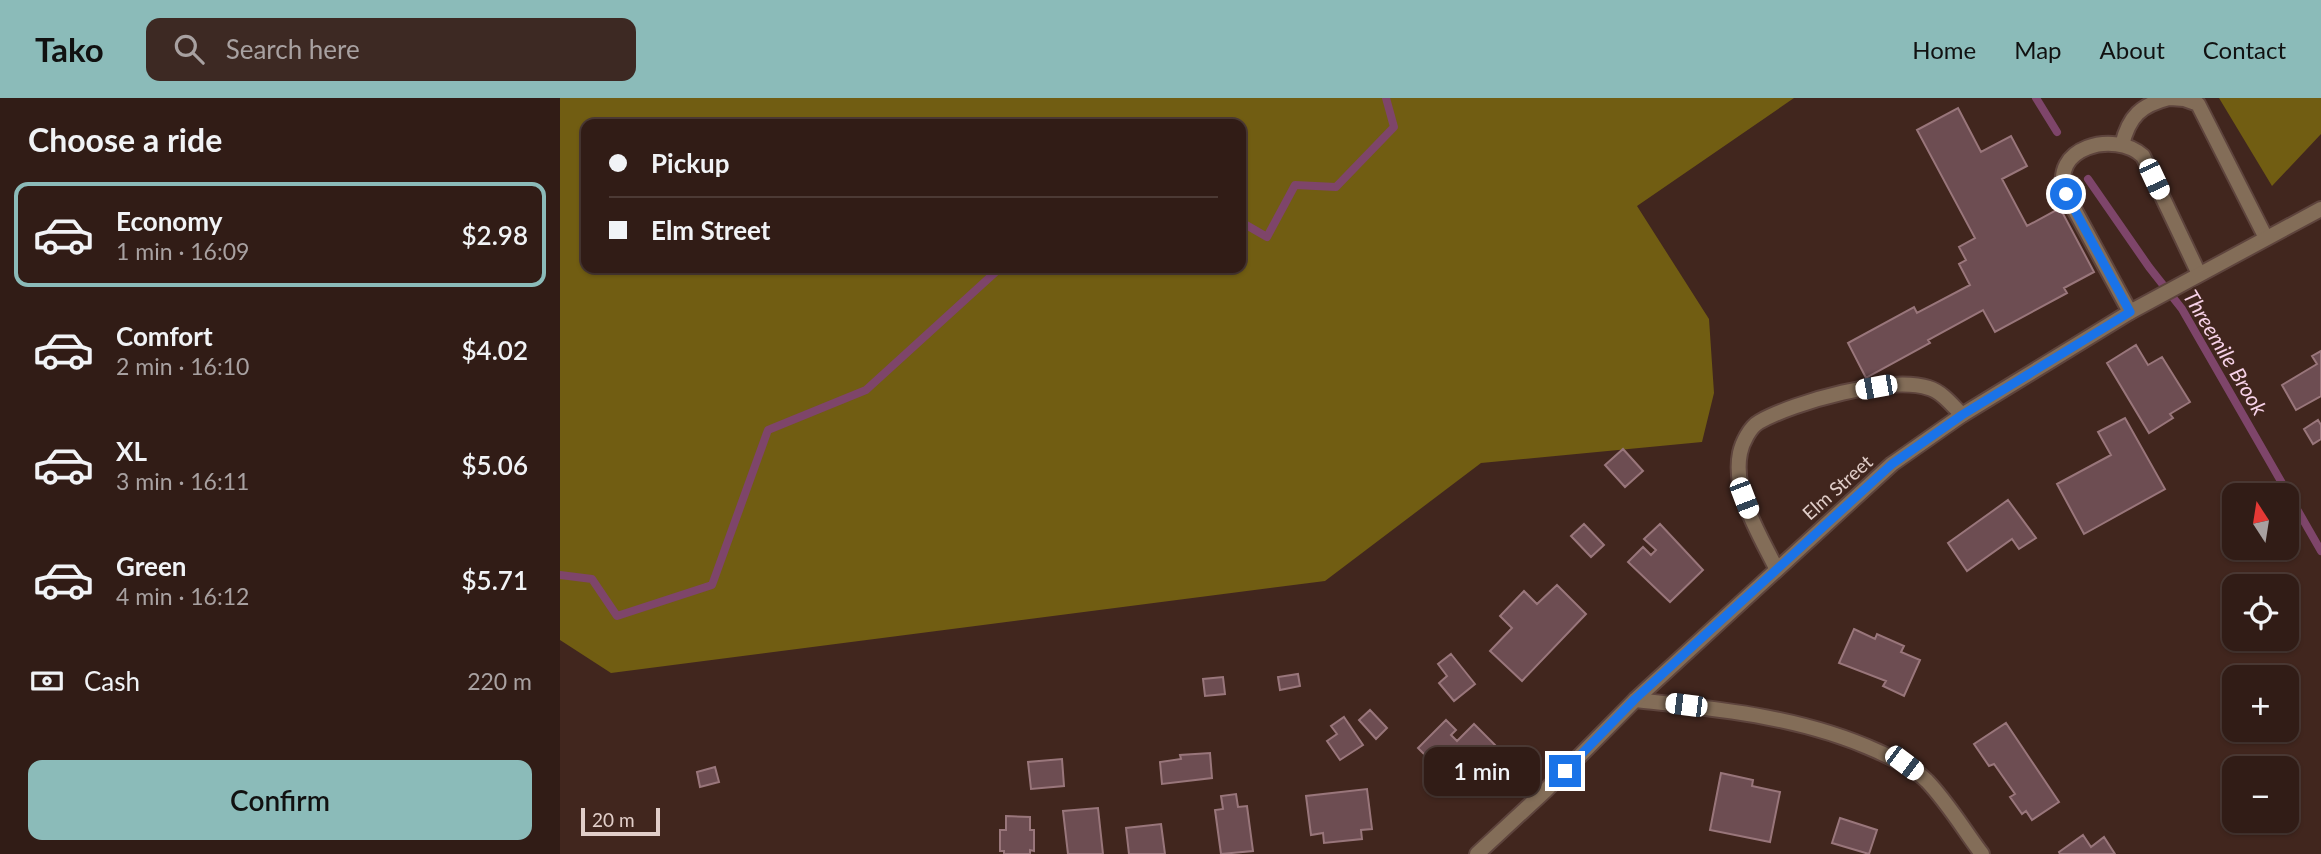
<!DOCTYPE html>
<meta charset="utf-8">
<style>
:root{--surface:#311c16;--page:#3d2923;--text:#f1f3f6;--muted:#a8a1a1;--line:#4c3a35;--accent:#8bbbb9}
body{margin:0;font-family:Lato,sans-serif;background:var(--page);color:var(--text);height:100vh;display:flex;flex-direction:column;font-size:26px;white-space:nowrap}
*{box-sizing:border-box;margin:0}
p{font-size:23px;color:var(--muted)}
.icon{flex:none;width:38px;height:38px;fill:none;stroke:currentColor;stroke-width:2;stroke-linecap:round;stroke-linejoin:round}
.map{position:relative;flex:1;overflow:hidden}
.panel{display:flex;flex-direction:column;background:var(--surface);width:560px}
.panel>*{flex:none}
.banner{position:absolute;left:21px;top:21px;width:665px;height:154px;border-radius:14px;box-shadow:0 2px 5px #0004,0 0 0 2px var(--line);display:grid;align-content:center;height:154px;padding:0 28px;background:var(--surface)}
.needle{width:46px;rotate:348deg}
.buttons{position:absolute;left:1662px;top:385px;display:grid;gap:14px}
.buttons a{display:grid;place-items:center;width:77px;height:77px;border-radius:14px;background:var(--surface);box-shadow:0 2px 5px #0004,0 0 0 2px var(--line);font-size:35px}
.scale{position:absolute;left:21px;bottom:18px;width:79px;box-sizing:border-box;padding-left:7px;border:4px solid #e1cec9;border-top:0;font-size:19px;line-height:24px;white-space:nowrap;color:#e1cec9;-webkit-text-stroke:5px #41261e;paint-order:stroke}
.end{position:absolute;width:32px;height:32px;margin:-16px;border:9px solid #1a73e8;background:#fff;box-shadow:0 0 0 4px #fff}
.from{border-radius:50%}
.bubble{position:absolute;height:49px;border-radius:14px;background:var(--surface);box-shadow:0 2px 5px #0004,0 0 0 2px var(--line);font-size:23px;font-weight:600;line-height:49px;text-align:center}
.car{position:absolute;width:21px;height:42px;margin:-21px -10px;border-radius:9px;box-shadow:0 0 5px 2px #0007;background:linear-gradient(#fff 24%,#345 0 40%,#fff 0 76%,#345 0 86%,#fff 0)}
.banner b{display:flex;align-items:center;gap:24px;height:66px;font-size:26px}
.banner b+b{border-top:2px solid var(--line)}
.banner i{width:18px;height:18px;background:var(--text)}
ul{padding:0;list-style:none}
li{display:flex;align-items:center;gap:21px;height:105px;margin:0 14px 10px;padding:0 14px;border:4px solid transparent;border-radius:14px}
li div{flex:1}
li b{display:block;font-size:26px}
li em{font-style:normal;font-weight:600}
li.current{border-color:var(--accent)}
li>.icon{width:63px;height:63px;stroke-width:1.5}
h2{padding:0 28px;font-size:32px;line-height:84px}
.pay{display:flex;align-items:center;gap:18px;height:77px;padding:0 28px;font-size:26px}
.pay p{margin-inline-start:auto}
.button{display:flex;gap:14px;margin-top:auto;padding:14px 28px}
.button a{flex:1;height:80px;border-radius:14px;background:var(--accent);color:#111;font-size:28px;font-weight:600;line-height:80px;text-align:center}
header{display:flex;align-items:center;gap:42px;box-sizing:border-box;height:98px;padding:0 35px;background:var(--accent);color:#111}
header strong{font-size:33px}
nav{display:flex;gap:38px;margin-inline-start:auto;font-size:24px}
.search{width:490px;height:63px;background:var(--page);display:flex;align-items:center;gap:18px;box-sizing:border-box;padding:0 24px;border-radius:14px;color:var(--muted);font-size:26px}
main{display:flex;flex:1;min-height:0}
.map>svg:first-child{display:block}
.forest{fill:#715d12;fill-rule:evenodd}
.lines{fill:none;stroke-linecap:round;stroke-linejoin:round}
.stream{stroke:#7e456a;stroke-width:8}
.building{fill:#6d4d52;stroke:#99767b;stroke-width:2}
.service-casing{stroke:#5e443d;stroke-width:18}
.minor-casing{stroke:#5e443d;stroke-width:18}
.tertiary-casing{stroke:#5e443d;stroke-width:18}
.service{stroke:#836d58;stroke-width:14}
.minor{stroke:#836d58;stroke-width:14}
.tertiary{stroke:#836d58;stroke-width:14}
.route{stroke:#1a73e8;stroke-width:9}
.labels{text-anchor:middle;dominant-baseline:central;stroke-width:5;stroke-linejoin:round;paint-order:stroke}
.street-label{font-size:19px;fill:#e1cec9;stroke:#41261e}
.water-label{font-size:21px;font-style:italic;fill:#f7d2e8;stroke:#41261e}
</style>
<header>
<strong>Tako</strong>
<div class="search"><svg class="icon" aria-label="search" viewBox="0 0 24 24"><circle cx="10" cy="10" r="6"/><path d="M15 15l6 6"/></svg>Search here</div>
<nav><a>Home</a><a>Map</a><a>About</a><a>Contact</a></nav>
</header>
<main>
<section class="panel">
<h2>Choose a ride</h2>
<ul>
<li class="current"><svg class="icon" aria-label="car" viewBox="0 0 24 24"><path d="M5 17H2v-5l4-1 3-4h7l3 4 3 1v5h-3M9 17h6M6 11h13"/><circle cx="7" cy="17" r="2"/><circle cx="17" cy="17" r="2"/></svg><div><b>Economy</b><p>1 min · 16:09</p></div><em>$2.98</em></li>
<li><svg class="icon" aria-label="car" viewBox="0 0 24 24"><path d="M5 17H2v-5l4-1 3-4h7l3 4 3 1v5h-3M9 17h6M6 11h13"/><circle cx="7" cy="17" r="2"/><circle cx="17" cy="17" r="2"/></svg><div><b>Comfort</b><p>2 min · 16:10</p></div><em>$4.02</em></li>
<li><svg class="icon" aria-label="car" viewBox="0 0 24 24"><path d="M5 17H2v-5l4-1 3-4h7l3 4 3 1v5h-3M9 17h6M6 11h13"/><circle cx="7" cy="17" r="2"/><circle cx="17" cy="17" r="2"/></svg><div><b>XL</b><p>3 min · 16:11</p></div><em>$5.06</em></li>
<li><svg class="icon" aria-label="car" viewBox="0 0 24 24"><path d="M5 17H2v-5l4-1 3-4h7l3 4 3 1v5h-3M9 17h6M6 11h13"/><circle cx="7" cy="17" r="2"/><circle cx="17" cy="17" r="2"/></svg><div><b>Green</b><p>4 min · 16:12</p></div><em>$5.71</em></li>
</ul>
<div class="pay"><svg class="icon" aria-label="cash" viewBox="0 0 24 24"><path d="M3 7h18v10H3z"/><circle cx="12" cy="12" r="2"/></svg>Cash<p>220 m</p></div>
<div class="button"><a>Confirm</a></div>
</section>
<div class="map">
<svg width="1761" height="756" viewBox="0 0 1761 756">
<rect width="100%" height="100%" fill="#41261e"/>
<path class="forest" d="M 0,0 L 1234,0 L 1077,108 L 1149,221 L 1154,295 L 1142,344 L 921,365 L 765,483 L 51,575 L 0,542 ZM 26,26 L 681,26 L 681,170 L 26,170 Z
M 1659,0 L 1761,0 L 1761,36 L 1712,88 Z"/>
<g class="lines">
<path class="stream" d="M 1476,0 L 1497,34
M 1528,81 L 1589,169 L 1622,211 L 1761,453
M 681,124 L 707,139 L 735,87 L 776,89 L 834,29 L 826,0
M 0,477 L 32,481 L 57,518 L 152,487 L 208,332 L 306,292 L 440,170"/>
</g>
<path class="building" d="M 1398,10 L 1421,54 L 1451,38 L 1467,68 L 1442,81 L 1467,128 L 1500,110 L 1534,174 L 1504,190 L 1507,195 L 1435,234 L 1423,212 L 1368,242 L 1370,245 L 1306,280 L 1288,245 L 1354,209 L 1357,215 L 1410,187 L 1399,166 L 1406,162 L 1399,149 L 1415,140 L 1357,32 Z
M 1576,247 L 1588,267 L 1602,259 L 1630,304 L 1610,316 L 1613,320 L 1589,335 L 1547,265 Z
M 1761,253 L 1761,298 L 1736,312 L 1722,287 L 1757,266 L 1752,258 Z
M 1565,320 L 1605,391 L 1524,436 L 1497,386 L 1551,357 L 1538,334 Z
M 1758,322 L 1761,327 L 1761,341 L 1753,346 L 1744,331 Z
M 1063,351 L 1083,373 L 1065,389 L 1045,367 Z
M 1448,402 L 1476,440 L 1459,451 L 1452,441 L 1407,473 L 1388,445 Z
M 1024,426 L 1044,447 L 1031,459 L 1011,438 Z
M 1100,426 L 1143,472 L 1110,504 L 1068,464 L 1083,449 L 1091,457 L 1096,452 L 1084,441 Z
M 997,487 L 1026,516 L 962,583 L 930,553 L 952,530 L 940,518 L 964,493 L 977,506 Z
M 1294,531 L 1315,541 L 1317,536 L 1344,548 L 1341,554 L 1360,562 L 1344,598 L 1323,588 L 1326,583 L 1279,565 Z
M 891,556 L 915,586 L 894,603 L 879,585 L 887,578 L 878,566 Z
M 738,576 L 740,588 L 720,592 L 718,579 Z
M 663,579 L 665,596 L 645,598 L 643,581 Z
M 810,612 L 827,630 L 816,641 L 799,622 Z
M 784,619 L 803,647 L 780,662 L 767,643 L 777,636 L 771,628 Z
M 886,622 L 896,632 L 891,637 L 897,643 L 914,626 L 935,647 L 923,658 L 930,665 L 916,679 L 906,670 L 882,695 L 865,678 L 875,667 L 858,650 Z
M 1446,625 L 1499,704 L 1472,722 L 1466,713 L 1462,716 L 1450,699 L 1455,696 L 1434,666 L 1429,668 L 1414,646 Z
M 650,655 L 652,680 L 602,686 L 600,664 L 621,661 L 620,657 Z
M 502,661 L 504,688 L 471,691 L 468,664 Z
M 155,669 L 159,684 L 140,689 L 137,674 Z
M 1161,675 L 1193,682 L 1192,688 L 1220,694 L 1210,744 L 1150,732 Z
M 807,691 L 812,731 L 801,732 L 802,741 L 764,745 L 763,735 L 751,737 L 746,698 Z
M 676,696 L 678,709 L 687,708 L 693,753 L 661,756 L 655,712 L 663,711 L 661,698 Z
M 538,710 L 543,756 L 508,756 L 503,713 Z
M 446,718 L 470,719 L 470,732 L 474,732 L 474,753 L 470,752 L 470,756 L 444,756 L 444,753 L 440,753 L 440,732 L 446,732 Z
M 1280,720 L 1317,732 L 1309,756 L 1272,745 Z
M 601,726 L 605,756 L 569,756 L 566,730 Z
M 1523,737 L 1531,749 L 1544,739 L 1555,756 L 1500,756 L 1499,754 Z"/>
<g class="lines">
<defs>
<path id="service" d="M 1610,0 L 1624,1 L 1638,6 L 1706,140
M 1562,47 C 1569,18 1581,7 1609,0
M 1570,214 L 1506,96 C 1488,49 1555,32 1583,58 L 1639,176
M 1216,470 C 1200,437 1172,394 1180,355 C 1182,345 1190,329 1199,324 C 1234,304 1330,277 1369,290 C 1382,294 1392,307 1402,317"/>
<path id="minor" d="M 1075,602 C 1157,611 1240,618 1317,653 C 1334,661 1353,669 1367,683 C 1388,705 1404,732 1422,756"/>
<path id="tertiary" d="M 917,756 L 986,692 L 1075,602 L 1332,366 L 1402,317 L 1570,214 L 1761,111"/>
</defs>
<use href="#service" class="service-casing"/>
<use href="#minor" class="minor-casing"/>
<use href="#tertiary" class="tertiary-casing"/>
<use href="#service" class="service"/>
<use href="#minor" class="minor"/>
<use href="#tertiary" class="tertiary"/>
</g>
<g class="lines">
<path class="route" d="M 1005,673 L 1075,601 L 1332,366 L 1402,317 L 1570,214 L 1506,96"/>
</g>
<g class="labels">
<g class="street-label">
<text transform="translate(1277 389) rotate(-42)">Elm Street</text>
</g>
<g class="water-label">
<text transform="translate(1666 254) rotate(59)">Threemile Brook</text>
</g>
</g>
</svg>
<div class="buttons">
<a><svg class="needle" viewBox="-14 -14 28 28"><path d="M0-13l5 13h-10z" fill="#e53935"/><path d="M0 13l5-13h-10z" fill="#a8a1a1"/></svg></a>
<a><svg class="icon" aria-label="locate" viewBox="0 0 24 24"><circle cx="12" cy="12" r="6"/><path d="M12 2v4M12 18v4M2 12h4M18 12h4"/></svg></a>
<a>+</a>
<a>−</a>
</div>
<div class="scale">20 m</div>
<i class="end from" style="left:1506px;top:96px"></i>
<i class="end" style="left:1005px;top:673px"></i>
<div class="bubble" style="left:864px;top:649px;width:116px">1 min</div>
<i class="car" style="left:1594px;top:81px;rotate:155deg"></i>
<i class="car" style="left:1316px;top:289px;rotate:260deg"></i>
<i class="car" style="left:1184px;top:400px;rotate:159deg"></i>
<i class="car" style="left:1126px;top:607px;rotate:277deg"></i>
<i class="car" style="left:1344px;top:665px;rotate:127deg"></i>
<div class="banner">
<b><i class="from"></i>Pickup</b>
<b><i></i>Elm Street</b>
</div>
</div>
</main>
